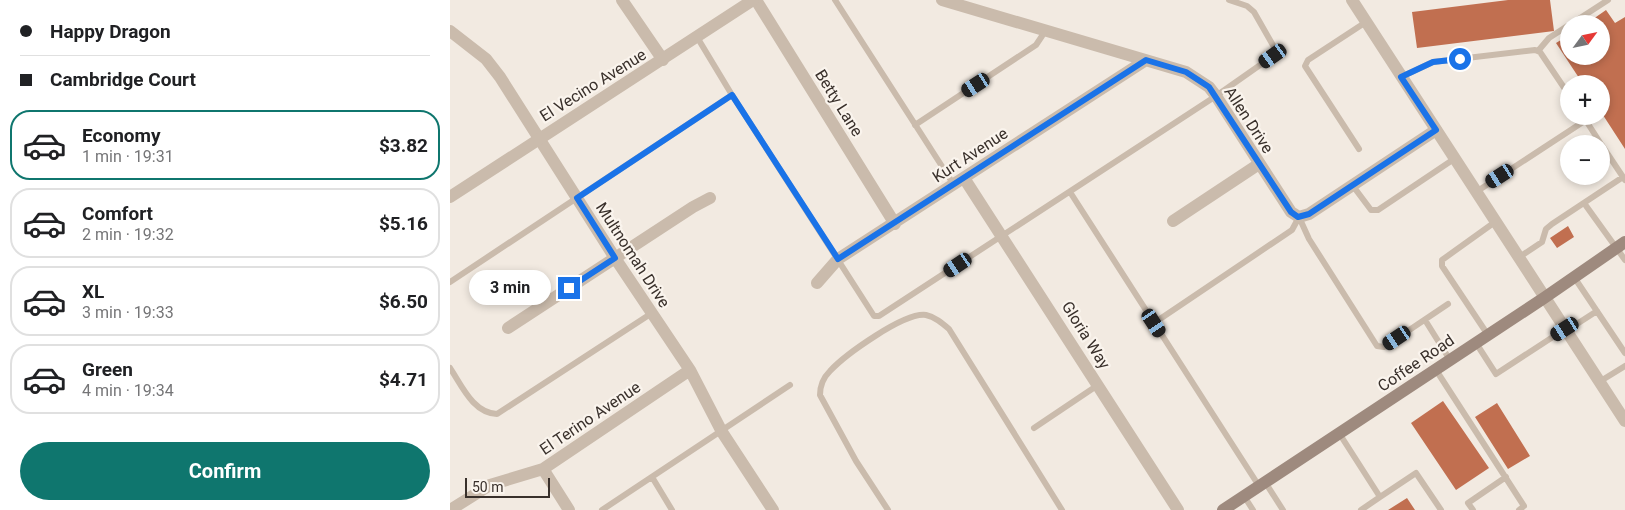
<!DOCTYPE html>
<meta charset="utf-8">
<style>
:root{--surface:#fff;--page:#f2f2f2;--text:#202124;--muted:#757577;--line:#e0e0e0;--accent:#0f766e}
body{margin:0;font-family:Roboto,sans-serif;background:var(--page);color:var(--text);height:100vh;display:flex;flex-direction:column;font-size:19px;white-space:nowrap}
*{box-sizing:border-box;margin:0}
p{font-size:16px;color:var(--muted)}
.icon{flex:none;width:28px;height:28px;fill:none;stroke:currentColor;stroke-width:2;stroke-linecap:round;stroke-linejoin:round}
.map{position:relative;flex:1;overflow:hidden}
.panel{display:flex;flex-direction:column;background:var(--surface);width:450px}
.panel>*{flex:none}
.hud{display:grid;align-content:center;height:110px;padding:0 20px;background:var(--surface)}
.needle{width:32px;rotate:57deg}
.buttons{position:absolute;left:1110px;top:15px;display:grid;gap:10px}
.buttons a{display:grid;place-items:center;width:50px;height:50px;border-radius:50%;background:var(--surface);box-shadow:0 2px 8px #0003;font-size:25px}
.scale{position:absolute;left:15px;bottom:12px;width:85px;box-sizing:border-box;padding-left:5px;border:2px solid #39302b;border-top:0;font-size:14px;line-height:18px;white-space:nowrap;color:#39302b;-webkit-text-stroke:4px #faf4ed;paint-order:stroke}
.end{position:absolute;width:22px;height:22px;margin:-11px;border:6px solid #1a73e8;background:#fff;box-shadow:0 0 0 2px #fff}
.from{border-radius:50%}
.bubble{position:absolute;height:35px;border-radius:18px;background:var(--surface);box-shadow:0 2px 8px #0003;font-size:16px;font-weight:700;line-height:35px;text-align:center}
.car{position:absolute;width:15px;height:30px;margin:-15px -8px;border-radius:6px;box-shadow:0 0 4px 1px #0007;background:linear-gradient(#222 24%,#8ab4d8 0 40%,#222 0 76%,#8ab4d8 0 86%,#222 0)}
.hud b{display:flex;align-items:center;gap:18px;height:48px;font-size:19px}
.hud b+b{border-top:1px solid var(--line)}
.hud i{width:12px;height:12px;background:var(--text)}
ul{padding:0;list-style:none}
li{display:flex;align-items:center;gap:15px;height:70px;margin:0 10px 8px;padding:0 10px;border:2px solid var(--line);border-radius:20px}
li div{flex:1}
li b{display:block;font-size:19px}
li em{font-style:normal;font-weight:700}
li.selected{border-color:var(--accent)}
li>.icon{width:45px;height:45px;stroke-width:1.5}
.primary-button{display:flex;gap:10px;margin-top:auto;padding:10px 20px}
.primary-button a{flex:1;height:58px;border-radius:30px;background:var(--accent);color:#fff;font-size:20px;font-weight:700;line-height:58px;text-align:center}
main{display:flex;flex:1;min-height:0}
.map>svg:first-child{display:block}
.building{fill:#c16f50}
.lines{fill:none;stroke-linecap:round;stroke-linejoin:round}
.service{stroke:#cabbac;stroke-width:6}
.minor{stroke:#cabbac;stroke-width:12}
.tertiary{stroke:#cabbac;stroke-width:12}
.secondary{stroke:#9e8a7e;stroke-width:12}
.route{stroke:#1a73e8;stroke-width:6}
.labels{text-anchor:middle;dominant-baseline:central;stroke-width:4.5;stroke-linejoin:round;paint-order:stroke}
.street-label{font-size:16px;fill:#39302b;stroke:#faf4ed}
</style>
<main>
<section class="panel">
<div class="hud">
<b><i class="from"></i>Happy Dragon</b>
<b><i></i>Cambridge Court</b>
</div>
<ul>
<li class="selected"><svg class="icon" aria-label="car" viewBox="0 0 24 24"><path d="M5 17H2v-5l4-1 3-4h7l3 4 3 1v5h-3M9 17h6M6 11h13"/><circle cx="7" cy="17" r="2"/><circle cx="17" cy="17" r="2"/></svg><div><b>Economy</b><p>1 min · 19:31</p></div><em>$3.82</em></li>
<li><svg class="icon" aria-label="car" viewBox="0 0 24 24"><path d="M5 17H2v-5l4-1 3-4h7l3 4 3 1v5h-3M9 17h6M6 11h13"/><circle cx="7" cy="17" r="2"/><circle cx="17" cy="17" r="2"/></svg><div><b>Comfort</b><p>2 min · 19:32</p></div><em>$5.16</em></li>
<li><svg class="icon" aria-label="car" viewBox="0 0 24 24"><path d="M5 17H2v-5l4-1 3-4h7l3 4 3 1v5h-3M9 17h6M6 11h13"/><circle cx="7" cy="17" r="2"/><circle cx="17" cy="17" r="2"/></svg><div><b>XL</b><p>3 min · 19:33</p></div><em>$6.50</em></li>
<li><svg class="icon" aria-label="car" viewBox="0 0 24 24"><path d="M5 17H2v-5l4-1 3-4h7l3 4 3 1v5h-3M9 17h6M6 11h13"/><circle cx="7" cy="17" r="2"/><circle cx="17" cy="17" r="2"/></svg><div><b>Green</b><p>4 min · 19:34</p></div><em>$4.71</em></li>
</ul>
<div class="primary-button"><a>Confirm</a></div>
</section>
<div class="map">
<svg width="1175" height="510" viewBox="0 0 1175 510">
<rect width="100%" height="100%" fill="#f2eae1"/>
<path class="building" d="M 1058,0 L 1100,0 L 1104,31 L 967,48 L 962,12 Z
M 1156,10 L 1165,23 L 1175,17 L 1175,149 L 1151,112 L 1151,84 L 1133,84 L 1106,43 L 1119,35 L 1119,56 L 1151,56 L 1151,24 L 1136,24 Z
M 1118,226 L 1124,237 L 1107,248 L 1100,238 Z
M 993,401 L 1039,468 L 1006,490 L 961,423 Z
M 1047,403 L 1080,456 L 1058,469 L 1025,417 Z
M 957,498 L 965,510 L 938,510 Z"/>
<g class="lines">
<path class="service" d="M 385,0 L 504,185
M 1121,24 L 1158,0
M 247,37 L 282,95 L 424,316 L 429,316 L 766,96 L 823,56 L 824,47 L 804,12 L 797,6 L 779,0
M 1088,51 L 1099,38 L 1119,25
M 951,77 L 983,62 L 1085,50 L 1090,52 L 1119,95
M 1133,116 L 1151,144
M 465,125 L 586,45 L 596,30
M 1151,144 L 1175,180
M 909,149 L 855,66 L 858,60 L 916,22
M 903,186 L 921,210 L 928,210 L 1004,159
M 620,192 L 809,486
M 1026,192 L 1136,120
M 1134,203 L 1175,260
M 849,217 L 859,239 L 927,346 L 934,347 L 998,304
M 1068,258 L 1092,242 L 1096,229 L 1102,224 L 1173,177
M 1124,277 L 1175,353
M 0,282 L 282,95
M 975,320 L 1000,360
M 704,323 L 842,230 L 849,217
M 1116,331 L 1147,311
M 1038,335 L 992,266 L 992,260 L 1045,222
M 1026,343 L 1046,374 L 1115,329
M 0,368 C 12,386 23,413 47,414 L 202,313
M 986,370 L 1074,506 L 1069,510
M 1149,382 L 1175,366
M 584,428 L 648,385
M 889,433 L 930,497 L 966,473 L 991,510
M 202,477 L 222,510
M 815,482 L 833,510
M 794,496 L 803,510
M 152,510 L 340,385
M 438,510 L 406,461 L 370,395 C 370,385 373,378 380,371 C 395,355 454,312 476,315 C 485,317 492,323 499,329 L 612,510
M 911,510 L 930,497
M 1023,510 L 1018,503 L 1056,477"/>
<path class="minor" d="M 172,0 L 213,60
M 306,0 L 445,224
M 492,0 L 736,72 L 759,87 L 766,96 L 841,212 L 849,217 L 859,214 L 986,130
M 0,31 L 36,59 L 50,77 L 165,258 L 240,370 L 272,432 L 323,510
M 514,178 L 728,510
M 723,221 L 809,164
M 367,283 L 388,259 L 696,60
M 58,328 L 243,207 L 260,198
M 93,469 L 119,510
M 0,510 L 40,485 L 93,469 L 240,370"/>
<path class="tertiary" d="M 902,0 L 1175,421
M 0,197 L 303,0"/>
<path class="secondary" d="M 773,510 L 1094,298 L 1175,242"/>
</g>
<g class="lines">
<path class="route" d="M 119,288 L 165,258 L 127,198 L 282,95 L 388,259 L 696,60 L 736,72 L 759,87 L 841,212 L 848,217 L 859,214 L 986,130 L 951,77 L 983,62 L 1010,59"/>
</g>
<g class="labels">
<g class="street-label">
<text transform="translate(143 85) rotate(-32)">El Vecino Avenue</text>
<text transform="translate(389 103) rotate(58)">Betty Lane</text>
<text transform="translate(799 120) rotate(57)">Allen Drive</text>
<text transform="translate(520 155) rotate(-33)">Kurt Avenue</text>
<text transform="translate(183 255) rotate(57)">Multnomah Drive</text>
<text transform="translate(636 335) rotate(58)">Gloria Way</text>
<text transform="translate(966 363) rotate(-34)">Coffee Road</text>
<text transform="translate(140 418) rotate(-34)">El Terino Avenue</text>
</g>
</g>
</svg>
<div class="buttons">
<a><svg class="needle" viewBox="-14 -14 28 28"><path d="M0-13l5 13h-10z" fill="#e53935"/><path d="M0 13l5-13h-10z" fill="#757577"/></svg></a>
<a>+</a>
<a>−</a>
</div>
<div class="scale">50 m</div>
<i class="end from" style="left:1010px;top:59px"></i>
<i class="end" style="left:119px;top:288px"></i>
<div class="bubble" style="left:19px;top:270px;width:82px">3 min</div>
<i class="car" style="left:823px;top:56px;rotate:235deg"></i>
<i class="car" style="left:526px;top:85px;rotate:237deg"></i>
<i class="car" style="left:1050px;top:176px;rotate:237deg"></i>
<i class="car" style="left:508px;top:265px;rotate:236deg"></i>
<i class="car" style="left:704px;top:323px;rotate:147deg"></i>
<i class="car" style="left:1115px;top:329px;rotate:237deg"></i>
<i class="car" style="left:947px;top:338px;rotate:236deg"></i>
</div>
</main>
